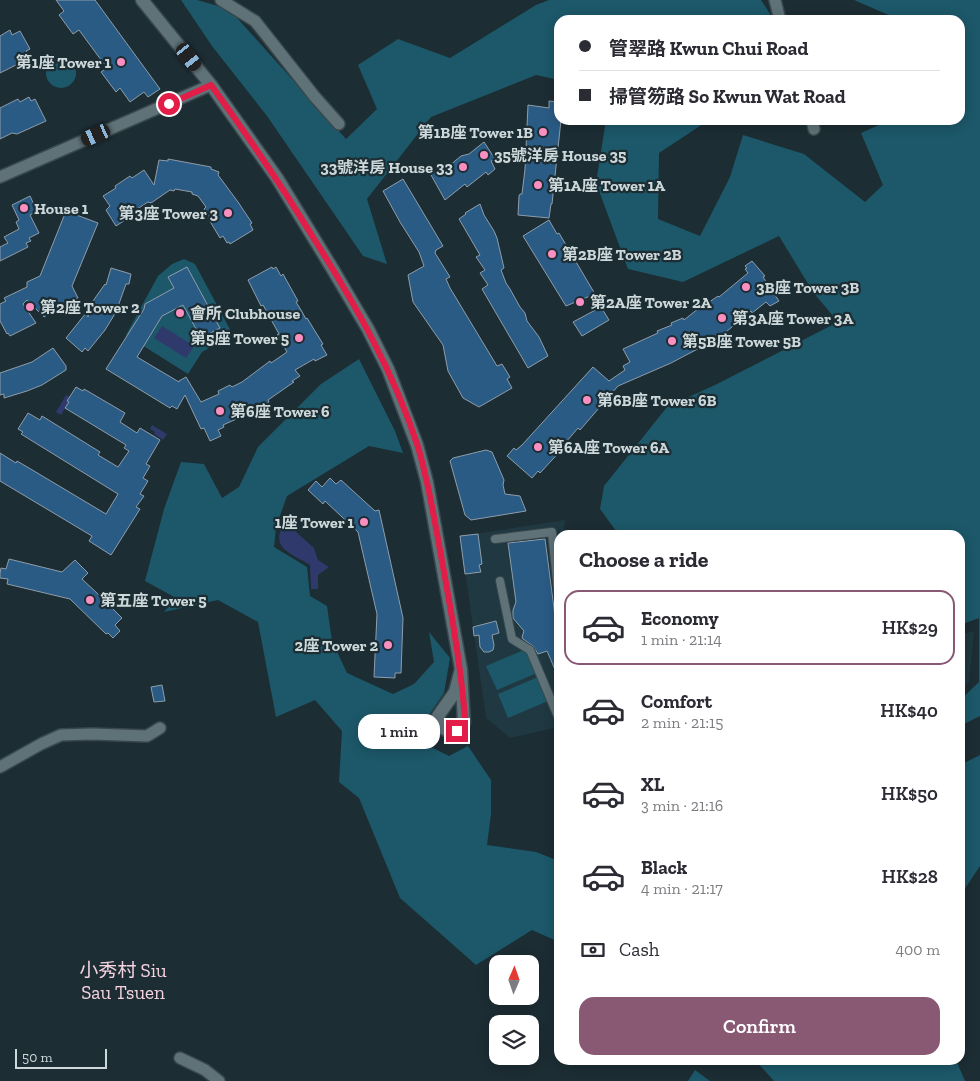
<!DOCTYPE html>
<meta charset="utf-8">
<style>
:root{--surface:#fff;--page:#f7f7f7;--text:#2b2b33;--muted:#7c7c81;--line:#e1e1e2;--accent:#895873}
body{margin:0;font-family:"Zilla Slab","Noto Sans TC",serif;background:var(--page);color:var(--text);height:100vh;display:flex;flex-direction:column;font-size:19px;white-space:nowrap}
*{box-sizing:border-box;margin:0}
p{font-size:16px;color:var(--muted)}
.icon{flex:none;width:28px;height:28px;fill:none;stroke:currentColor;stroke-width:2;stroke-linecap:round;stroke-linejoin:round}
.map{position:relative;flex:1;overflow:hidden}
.side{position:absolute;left:554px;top:530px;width:411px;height:535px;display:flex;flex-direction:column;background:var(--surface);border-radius:15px;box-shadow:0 2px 12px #0003}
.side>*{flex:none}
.guide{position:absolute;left:554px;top:15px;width:411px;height:110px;border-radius:15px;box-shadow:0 2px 12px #0003;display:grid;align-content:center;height:110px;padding:0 25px;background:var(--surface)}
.needle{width:32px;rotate:2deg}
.controls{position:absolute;left:489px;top:955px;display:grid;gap:10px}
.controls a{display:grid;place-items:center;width:50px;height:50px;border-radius:10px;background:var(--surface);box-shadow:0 2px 12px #0003;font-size:25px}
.scale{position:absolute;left:15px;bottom:12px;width:92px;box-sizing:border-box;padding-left:5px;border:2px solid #cdd8db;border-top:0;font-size:14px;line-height:18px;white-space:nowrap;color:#cdd8db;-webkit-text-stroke:4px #1c2d33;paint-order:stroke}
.end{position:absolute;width:22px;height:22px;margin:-11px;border:6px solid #e11d48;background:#fff;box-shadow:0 0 0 2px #fff}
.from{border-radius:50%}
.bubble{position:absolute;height:35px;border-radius:15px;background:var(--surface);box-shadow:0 2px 12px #0003;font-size:16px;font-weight:600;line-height:35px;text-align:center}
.car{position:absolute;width:15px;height:30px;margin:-15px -8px;border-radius:6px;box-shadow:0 0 4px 1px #0007;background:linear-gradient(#222 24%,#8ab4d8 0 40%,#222 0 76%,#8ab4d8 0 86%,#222 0)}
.guide b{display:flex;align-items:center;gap:18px;height:48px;font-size:19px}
.guide b+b{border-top:1px solid var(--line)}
.guide i{width:12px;height:12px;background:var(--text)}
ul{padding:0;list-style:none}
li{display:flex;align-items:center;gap:15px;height:75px;margin:0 10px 8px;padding:0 15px;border:2px solid transparent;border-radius:15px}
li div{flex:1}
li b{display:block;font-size:19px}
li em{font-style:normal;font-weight:600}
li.active{border-color:var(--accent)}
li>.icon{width:45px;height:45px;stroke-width:1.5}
h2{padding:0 25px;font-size:22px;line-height:60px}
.pay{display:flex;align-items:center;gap:12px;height:55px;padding:0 25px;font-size:19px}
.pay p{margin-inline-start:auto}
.cta{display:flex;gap:10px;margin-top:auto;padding:10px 25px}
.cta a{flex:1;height:58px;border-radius:15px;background:var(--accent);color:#fff;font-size:20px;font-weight:600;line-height:58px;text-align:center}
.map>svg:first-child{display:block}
.built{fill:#1f3841}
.green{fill:#1c5869}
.water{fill:#2f396b}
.building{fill:#2a5b85;stroke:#8f9daa}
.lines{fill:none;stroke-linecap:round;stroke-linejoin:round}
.pedestrian-casing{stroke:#39484c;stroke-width:10}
.minor-casing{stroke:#39484c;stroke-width:14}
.tertiary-casing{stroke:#39484c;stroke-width:15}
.pedestrian{stroke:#5f7278;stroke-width:8}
.minor{stroke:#5f7278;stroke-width:11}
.tertiary{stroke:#5f7278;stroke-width:12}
.route{stroke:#e11d48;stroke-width:6}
.poi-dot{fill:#fc8fc1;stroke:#1c2d33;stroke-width:2}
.labels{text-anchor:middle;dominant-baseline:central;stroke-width:4.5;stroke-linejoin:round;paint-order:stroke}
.poi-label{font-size:16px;font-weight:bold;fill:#cdd8db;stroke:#1c2d33;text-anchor:start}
.quarter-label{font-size:19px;fill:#f5d4e1;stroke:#1c2d33}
</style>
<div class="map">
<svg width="980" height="1081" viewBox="0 0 980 1081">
<rect width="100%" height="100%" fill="#1c2d33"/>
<path class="built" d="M 565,520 L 563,535 L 559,535 L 557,568 L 559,584 L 559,727 L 510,738 L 486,718 L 460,536 Z
M 974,631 L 969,682 L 960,692 L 960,635 Z"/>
<path class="green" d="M 181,0 L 197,0 L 229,9 L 346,139 L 377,109 L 358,65 L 398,39 L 450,58 L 536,5 L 549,0 L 761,0 L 774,20 L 559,20 L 559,80 L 536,75 L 431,117 L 367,199 L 387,264 L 363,256 L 267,116 L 212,46 Z
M 854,0 L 980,0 L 980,716 L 960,726 L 960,700 L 979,682 L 979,618 L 960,625 L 960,535 L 619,535 L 600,509 L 604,486 L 667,407 L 717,384 L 838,322 L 813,292 L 779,236 L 683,282 L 628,269 L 596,183 L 606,120 L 709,120 L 659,153 L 658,219 L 700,236 L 730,177 L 743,135 L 804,154 L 865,202 L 883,185 L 861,133 L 890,120 L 960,120 L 960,20 L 900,20 Z
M46 73a15 15 0 1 1 30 0a15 15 0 1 1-30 0Z
M 184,259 L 195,264 L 233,335 L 202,352 L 188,374 L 126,335 L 158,276 L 172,264 Z
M 359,359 L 395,431 L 403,453 L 369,446 L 287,496 L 276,527 L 274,547 L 307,567 L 310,596 L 327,606 L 332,641 L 347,673 L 393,694 L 414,684 L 434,662 L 429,632 L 450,658 L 444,693 L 427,718 L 427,745 L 449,756 L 468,746 L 491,780 L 491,814 L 487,845 L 536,852 L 559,861 L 559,942 L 532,930 L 476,965 L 400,898 L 359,798 L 339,782 L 342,731 L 315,700 L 276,717 L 258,622 L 218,600 L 164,612 L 176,598 L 145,581 L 164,509 L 181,462 L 204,464 L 222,498 L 239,487 L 258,447 L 321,384 Z
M 526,649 L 537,673 L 497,690 L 486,666 Z
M 538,677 L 548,701 L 508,718 L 498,694 Z
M 980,755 L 980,866 L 960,896 L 960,765 Z
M 755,1060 L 956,1060 L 965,1081 L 774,1081 Z
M 695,1070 L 710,1081 L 688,1081 Z"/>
<path class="water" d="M 162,326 L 194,346 L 186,358 L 154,338 Z
M 66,395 L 70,397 L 69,402 L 61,415 L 56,412 Z
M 152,425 L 167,434 L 163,440 L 154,434 L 155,432 L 150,429 Z
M 285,522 L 314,548 L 318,560 L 329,567 L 318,575 L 318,589 L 311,589 L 310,565 C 289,552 269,548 285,522 Z"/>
<path class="building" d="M 56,0 L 95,0 L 160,89 L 148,97 L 144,92 L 130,102 L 120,88 L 116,92 L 101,72 L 107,68 L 79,30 L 73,34 L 59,15 L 64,11 Z
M 10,30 L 12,35 L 20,31 L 30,49 L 26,51 L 28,55 L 18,60 L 20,63 L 0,73 L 0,36 Z
M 29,97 L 31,101 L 35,99 L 46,121 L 17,134 L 12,133 L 0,139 L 0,108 L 18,99 L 20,102 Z
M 549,101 L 559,102 L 559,120 L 561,120 L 552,204 L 551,204 L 549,218 L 518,215 L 519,196 L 520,194 L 522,194 L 525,169 L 528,105 L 549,108 Z
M 484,142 L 495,159 L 491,161 L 495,169 L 488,175 L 486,172 L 467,187 L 465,184 L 445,200 L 431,175 L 439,168 L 449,166 L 461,156 L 469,154 Z
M 168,159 L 211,167 L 211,169 L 219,172 L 218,175 L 238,202 L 252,223 L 250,224 L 253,230 L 230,244 L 229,242 L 227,243 L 223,236 L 220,238 L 208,218 L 209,217 L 204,209 L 206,207 L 198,196 L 192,194 L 192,192 L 175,189 L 174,191 L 170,190 L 151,203 L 148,202 L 131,213 L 133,215 L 116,226 L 106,210 L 110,206 L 103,196 L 116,188 L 115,186 L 130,176 L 132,178 L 144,170 L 154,185 L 159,160 L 168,161 Z
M 403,179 L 443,246 L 436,250 L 435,253 L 450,277 L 446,279 L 450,288 L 497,366 L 502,364 L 510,377 L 507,379 L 512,388 L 479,407 L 463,398 L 448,371 L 443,345 L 413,302 L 408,275 L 424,266 L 419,252 L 400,222 L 383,191 Z
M 30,196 L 37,211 L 30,215 L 39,233 L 29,238 L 31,241 L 26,243 L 28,247 L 0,261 L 0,247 L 8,243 L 4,237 L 19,229 L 16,222 L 19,220 L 12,205 Z
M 480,204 L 484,215 L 494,231 L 497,238 L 504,268 L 501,270 L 506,283 L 510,289 L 520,307 L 525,313 L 527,321 L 539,337 L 548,356 L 528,368 L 482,289 L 488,285 L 480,273 L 485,270 L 476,257 L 480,255 L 459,219 L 466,214 L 465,213 Z
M 66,211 L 98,223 L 72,286 L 78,298 L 59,307 L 44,317 L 27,300 L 23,304 L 36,323 L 10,336 L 8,333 L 7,334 L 0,321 L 0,304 L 6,301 L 4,298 L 27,287 L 27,282 L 40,276 Z
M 549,220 L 557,234 L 559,233 L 595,294 L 566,306 L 523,236 Z
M 752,261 L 765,276 L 763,277 L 779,301 L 770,306 L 766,302 L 752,313 L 751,311 L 720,337 L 719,336 L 709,343 L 671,363 L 618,386 L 580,430 L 578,428 L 566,442 L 567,443 L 564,447 L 540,473 L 538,471 L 532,478 L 507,456 L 514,448 L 516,450 L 522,445 L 593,367 L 609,381 L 625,370 L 623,366 L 630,362 L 623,349 L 658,333 L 657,331 L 672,325 L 671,323 L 683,318 L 684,320 L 704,304 L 705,305 L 718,296 L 719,297 L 748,273 L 745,269 L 747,268 L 745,266 Z
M 187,267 L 220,328 L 201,338 L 183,305 L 162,316 L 137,357 L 179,382 L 179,381 L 186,377 L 201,402 L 219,394 L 218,391 L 230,385 L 232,387 L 242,382 L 270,361 L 271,363 L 287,352 L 277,335 L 279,334 L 263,305 L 261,306 L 248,280 L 272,267 L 273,269 L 276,267 L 281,276 L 283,274 L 298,301 L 296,302 L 301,310 L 306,319 L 307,318 L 323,344 L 321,345 L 327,355 L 315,361 L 314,359 L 295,370 L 300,376 L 292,381 L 294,382 L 268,400 L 269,402 L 247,416 L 242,418 L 241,417 L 223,425 L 224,427 L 218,430 L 221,436 L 210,441 L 204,428 L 201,429 L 185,395 L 177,409 L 172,406 L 170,408 L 106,369 L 144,309 L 145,304 L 174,288 L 168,277 Z
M 111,268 L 131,274 L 129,284 L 126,284 L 116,312 L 105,330 L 88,351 L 85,348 L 82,352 L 66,338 L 86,313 L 88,317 L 93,301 L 105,284 L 106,285 Z
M 601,307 L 609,320 L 582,336 L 573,322 Z
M 53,348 L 66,366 L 66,370 L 42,385 L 27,391 L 4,398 L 4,394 L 0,395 L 0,373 L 32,362 Z
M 76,387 L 83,391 L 84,389 L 125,413 L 120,422 L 137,433 L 140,428 L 160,440 L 146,464 L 150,466 L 143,478 L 148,481 L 140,494 L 144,496 L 136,507 L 140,509 L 111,555 L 89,541 L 92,536 L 0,481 L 0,453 L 16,463 L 17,461 L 34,471 L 106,514 L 118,494 L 21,434 L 23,432 L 18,429 L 28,413 L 40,420 L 42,416 L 100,452 L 98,455 L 118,467 L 129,451 L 124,448 L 126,445 L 65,408 L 69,402 L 67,401 Z
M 486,450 L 492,452 L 504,480 L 503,485 L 505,494 L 520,496 L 526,511 L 471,520 L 465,515 L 450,461 L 453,458 Z
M 330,478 L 336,484 L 341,480 L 375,511 L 379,510 L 403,618 L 401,673 L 395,673 L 395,678 L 374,677 L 377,614 L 358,532 L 325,501 L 323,504 L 308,490 L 316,481 L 322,487 Z
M 478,534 L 482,564 L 479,565 L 481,572 L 465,574 L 460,536 Z
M 545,539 L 555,616 L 559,625 L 559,679 L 547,651 L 538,654 L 533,646 L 523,639 L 522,637 L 524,631 L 513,618 L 513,610 L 516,602 L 508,543 Z
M 9,559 L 62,572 L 75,560 L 88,573 L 82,579 L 99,595 L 102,592 L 109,599 L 106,602 L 122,618 L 115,625 L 120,631 L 113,638 L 108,633 L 106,634 L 70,599 L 7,584 L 8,579 L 0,578 L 0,573 L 1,568 L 6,569 Z
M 496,621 L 499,633 L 492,635 L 494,645 L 493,650 L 489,652 L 484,652 L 480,647 L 479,635 L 474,636 L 473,627 Z
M 162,685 L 165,701 L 154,702 L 151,687 Z"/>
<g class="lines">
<defs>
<path id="pedestrian" d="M 495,539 L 552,532 L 559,601
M 500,581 L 512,639 L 530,650 L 559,719"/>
<path id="minor" d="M 221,0 L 255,21 L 315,97 L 339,124
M 775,0 L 780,20
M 812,120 L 814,129
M 0,177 L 211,85
M 0,767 L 41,744 L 61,735 L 92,734 L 147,736 L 160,728
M 180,1058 L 205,1070 L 219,1081"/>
<path id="tertiary" d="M 142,0 L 211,85 L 277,178 L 332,268 L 368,329 L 388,369 L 417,445 L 427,482 L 461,669 L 464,722 L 460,729 L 450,732 L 440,727 L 438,716 L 455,692 L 461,669"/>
</defs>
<use href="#pedestrian" class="pedestrian-casing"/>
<use href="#minor" class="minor-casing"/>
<use href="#tertiary" class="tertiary-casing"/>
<use href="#pedestrian" class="pedestrian"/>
<use href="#minor" class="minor"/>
<use href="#tertiary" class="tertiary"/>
</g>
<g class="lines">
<path class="route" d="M 169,104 L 211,85 C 248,136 283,188 316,242 C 356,306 393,371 417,444 C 427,475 432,507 438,539 C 449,599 460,658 465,718 L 463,726 L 457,731"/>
</g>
<g class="poi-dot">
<circle cx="121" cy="62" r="5"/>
<circle cx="543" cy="132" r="5"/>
<circle cx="484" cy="155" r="5"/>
<circle cx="463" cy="167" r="5"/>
<circle cx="538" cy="185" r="5"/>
<circle cx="24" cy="208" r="5"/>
<circle cx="228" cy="213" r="5"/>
<circle cx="552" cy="254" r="5"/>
<circle cx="746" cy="287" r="5"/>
<circle cx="580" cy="302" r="5"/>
<circle cx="30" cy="307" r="5"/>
<circle cx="180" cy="313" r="5"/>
<circle cx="722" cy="318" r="5"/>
<circle cx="299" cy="338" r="5"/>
<circle cx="672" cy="341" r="5"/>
<circle cx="587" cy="400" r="5"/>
<circle cx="220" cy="411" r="5"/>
<circle cx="538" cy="447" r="5"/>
<circle cx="364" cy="522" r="5"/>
<circle cx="90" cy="600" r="5"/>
<circle cx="388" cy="645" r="5"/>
</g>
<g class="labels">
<g class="poi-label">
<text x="111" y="62" text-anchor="end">第1座 Tower 1</text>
<text x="533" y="132" text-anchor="end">第1B座 Tower 1B</text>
<text x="494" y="155">35號洋房 House 35</text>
<text x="453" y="167" text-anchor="end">33號洋房 House 33</text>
<text x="548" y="185">第1A座 Tower 1A</text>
<text x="34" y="208">House 1</text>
<text x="218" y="213" text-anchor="end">第3座 Tower 3</text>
<text x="562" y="254">第2B座 Tower 2B</text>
<text x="756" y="287">3B座 Tower 3B</text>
<text x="590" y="302">第2A座 Tower 2A</text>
<text x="40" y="307">第2座 Tower 2</text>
<text x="190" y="313">會所 Clubhouse</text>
<text x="732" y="318">第3A座 Tower 3A</text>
<text x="289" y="338" text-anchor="end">第5座 Tower 5</text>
<text x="682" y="341">第5B座 Tower 5B</text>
<text x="597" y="400">第6B座 Tower 6B</text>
<text x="230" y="411">第6座 Tower 6</text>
<text x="548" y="447">第6A座 Tower 6A</text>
<text x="354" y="522" text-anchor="end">1座 Tower 1</text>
<text x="100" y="600">第五座 Tower 5</text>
<text x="378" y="645" text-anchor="end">2座 Tower 2</text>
</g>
<g class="quarter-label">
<text x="123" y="970">小秀村 Siu<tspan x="123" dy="22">Sau Tsuen</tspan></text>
</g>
</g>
</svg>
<div class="controls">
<a><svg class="needle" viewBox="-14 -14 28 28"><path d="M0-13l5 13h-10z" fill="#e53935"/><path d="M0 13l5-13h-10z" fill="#7c7c81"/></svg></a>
<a><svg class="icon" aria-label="layers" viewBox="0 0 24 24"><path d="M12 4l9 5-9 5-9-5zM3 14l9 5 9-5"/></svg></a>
</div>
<div class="scale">50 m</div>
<i class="end from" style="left:169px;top:104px"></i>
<i class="end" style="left:457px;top:731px"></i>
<div class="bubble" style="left:358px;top:714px;width:82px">1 min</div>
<i class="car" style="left:189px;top:57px;rotate:142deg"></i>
<i class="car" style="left:96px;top:135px;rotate:246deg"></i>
<div class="guide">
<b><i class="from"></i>管翠路 Kwun Chui Road</b>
<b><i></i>掃管笏路 So Kwun Wat Road</b>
</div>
<section class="side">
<h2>Choose a ride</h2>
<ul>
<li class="active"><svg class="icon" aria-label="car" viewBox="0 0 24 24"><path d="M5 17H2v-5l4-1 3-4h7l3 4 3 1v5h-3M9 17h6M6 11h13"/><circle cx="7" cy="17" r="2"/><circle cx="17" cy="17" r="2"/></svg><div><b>Economy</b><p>1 min · 21:14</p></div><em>HK$29</em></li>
<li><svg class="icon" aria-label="car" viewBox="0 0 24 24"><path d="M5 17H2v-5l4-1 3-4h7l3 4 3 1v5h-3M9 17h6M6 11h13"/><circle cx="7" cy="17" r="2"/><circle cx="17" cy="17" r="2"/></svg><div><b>Comfort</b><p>2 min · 21:15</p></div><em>HK$40</em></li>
<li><svg class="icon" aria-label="car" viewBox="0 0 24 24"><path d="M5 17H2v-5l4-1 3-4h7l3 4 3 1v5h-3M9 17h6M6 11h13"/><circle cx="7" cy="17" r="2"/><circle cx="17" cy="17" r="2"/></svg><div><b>XL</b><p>3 min · 21:16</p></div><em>HK$50</em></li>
<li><svg class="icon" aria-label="car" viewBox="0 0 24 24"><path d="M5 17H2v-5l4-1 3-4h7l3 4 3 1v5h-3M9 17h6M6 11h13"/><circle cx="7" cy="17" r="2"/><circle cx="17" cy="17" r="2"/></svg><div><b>Black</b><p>4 min · 21:17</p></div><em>HK$28</em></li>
</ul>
<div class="pay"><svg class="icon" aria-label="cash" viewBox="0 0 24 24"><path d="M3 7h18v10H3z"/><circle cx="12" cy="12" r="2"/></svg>Cash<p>400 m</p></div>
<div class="cta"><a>Confirm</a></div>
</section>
</div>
